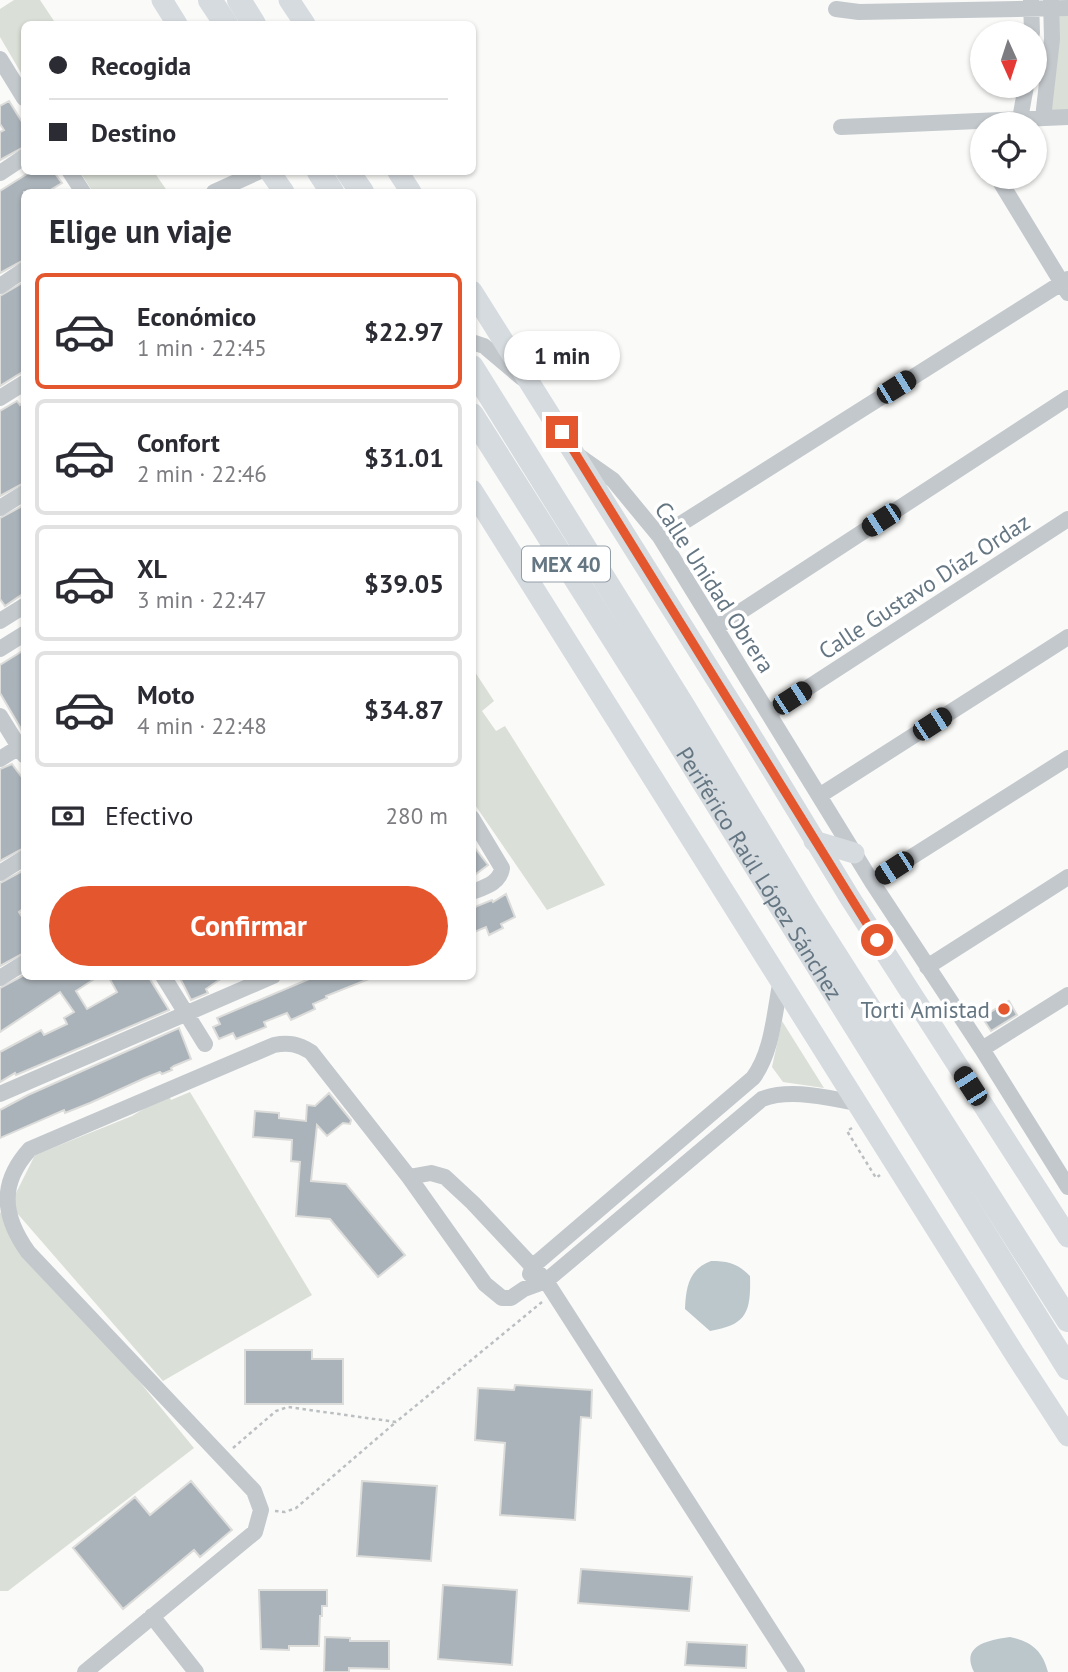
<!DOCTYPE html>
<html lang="es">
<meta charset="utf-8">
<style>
:root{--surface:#fff;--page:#f7f7f7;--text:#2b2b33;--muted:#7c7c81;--line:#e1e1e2;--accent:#e4572e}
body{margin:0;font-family:"PT Sans",sans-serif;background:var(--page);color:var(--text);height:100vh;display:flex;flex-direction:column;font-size:26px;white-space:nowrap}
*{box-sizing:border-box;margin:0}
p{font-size:23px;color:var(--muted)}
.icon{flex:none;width:38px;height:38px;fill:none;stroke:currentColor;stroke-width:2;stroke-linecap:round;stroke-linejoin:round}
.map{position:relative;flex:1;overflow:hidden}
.details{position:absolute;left:21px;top:189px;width:455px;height:791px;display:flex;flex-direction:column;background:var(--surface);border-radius:10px;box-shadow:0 2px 5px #0004}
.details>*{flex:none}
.banner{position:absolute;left:21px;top:21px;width:455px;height:154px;border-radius:10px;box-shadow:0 2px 5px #0004;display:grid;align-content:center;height:154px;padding:0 28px;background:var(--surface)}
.needle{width:46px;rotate:177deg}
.controls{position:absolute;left:970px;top:21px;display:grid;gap:14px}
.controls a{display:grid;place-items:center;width:77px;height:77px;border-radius:50%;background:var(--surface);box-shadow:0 2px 5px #0004;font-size:35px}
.end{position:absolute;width:32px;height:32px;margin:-16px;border:9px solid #e4572e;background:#fff;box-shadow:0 0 0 4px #fff}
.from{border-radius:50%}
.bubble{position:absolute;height:49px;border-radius:24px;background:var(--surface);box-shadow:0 2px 5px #0004;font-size:23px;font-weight:600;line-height:49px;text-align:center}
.car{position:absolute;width:21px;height:42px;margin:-21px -10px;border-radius:9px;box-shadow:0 0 5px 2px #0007;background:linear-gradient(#222 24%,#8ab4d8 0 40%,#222 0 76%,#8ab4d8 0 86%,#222 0)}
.banner b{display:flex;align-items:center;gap:24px;height:66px;font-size:26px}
.banner b+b{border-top:2px solid var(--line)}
.banner i{width:18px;height:18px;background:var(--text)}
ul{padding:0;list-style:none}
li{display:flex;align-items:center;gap:21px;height:116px;margin:0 14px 10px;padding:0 14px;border:4px solid var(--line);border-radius:10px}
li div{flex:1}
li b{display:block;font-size:26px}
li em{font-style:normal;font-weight:600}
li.active{border-color:var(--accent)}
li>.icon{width:63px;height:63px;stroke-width:1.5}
h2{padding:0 28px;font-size:32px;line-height:84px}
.pay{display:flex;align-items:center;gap:18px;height:77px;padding:0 28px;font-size:26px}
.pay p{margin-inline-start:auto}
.button{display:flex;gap:14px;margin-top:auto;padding:14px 28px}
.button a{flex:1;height:80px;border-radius:42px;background:var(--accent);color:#fff;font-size:28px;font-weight:600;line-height:80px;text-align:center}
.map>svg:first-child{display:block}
.green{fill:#dadfd7}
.water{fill:#bbc7cb}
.building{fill:#aab3b9;stroke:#dcdcda;stroke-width:2}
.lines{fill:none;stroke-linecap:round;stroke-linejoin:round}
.path{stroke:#bbbfc2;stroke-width:2.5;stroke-dasharray:3.5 3.5;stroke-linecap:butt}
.minor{stroke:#c3c8cc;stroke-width:16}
.major{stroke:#d6dbdf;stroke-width:21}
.highway{stroke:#d6dbdf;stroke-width:24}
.route{stroke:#e4572e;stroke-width:9}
.poi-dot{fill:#e4572e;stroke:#fff;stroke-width:2.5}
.labels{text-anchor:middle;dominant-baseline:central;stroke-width:7;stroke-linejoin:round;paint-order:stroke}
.shield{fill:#fff;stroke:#939fa8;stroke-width:2}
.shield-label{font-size:21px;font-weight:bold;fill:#657683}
.street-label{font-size:23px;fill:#657683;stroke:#fff}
.poi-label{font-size:23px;fill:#657683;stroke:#fff;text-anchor:end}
</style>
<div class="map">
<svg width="1068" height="1672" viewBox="0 0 1068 1672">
<rect width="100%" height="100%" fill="#fafaf8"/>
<path class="green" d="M 14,0 L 40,0 L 56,24 L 24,24 L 24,78 L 0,37 L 0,9 Z
M 1068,12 L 1068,113 L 1046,113 L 1056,13 Z
M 80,172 L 154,172 L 168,192 L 93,192 Z
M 473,669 L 494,701 L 482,711 L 496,731 L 505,726 L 605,885 L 547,910 L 473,802 Z
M 782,1021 L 824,1088 L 783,1082 L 772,1067 Z
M 190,1092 L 312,1295 L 163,1381 L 10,1205 L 35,1155 L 132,1116 L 168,1094 L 171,1100 Z
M 0,1212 L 194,1448 L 8,1591 L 0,1591 Z"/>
<path class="water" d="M 711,1261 C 728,1261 737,1263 750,1276 C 751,1312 747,1325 710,1331 L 685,1309 C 686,1287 689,1269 711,1261 Z
M 1010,1637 C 1031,1641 1043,1651 1048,1672 L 974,1672 C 960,1645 989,1640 1010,1637 Z"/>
<path class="building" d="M 9,101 L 24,125 L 24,147 L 0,160 L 0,132 L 4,130 L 0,124 L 0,106 Z
M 30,172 L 54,172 L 62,183 L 47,192 L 24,192 L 24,260 L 0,273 L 0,191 Z
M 24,282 L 24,371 L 0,386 L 0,296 Z
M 17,401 L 20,405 L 24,402 L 24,483 L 0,496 L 0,411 Z
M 24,505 L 24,593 L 5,606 L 0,599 L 0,518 Z
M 24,650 L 24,734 L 0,693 L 0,665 Z
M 12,764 L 24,780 L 24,848 L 0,861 L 0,769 Z
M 472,844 L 488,865 L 472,877 Z
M 24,870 L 24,908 L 19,912 L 24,920 L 24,953 L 0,966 L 0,883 Z
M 506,894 L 515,917 L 501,924 L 503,928 L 489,935 L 486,927 L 472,933 L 472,910 L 477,906 L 492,900 L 493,902 Z
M 24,975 L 99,976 L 76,991 L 87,1009 L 117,992 L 108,976 L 148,976 L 169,1010 L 16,1075 L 15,1073 L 0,1082 L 0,1052 L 41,1030 L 44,1035 L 67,1024 L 64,1018 L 74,1012 L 60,992 L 0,1032 L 0,988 Z
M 179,976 L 225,976 L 206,989 L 208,993 L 191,1000 Z
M 316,976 L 374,977 L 326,996 L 327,998 L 313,1004 L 315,1009 L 291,1020 L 287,1013 L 264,1022 L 266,1027 L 236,1039 L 233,1033 L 219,1039 L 213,1027 L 220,1024 L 217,1018 Z
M 1009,1001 L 1017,1015 L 991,1031 L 982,1017 Z
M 179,1028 L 191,1059 L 174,1066 L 171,1068 L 172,1070 L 162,1074 L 160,1072 L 145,1078 L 90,1103 L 65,1113 L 64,1110 L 0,1138 L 0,1110 L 28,1095 Z
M 329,1093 L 351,1120 L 350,1124 L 343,1123 L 327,1136 L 317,1125 L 311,1181 L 346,1184 L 405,1255 L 378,1277 L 330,1219 L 296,1216 L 300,1162 L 291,1161 L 292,1140 L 253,1137 L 255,1111 L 279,1113 L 279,1118 L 306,1121 L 307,1105 L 315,1106 Z
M 245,1350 L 312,1350 L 312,1359 L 343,1359 L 343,1404 L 245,1404 Z
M 515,1385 L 592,1390 L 591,1418 L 581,1417 L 575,1520 L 500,1515 L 505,1443 L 475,1440 L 478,1388 L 514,1390 Z
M 191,1481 L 232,1530 L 200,1557 L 194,1550 L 123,1609 L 73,1548 L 135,1497 L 150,1515 Z
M 362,1481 L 437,1486 L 431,1561 L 357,1556 Z
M 581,1569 L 692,1577 L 689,1611 L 578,1603 Z
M 443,1585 L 517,1590 L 512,1665 L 438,1659 Z
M 259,1590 L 327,1590 L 327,1606 L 322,1606 L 322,1616 L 320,1616 L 319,1646 L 289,1646 L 289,1650 L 261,1649 Z
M 325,1637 L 350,1638 L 350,1641 L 389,1641 L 389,1669 L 349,1668 L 349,1672 L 324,1672 Z
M 687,1642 L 747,1645 L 746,1668 L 685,1665 Z"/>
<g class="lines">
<path class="path" d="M 852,1128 L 847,1131 L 876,1178 L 880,1175
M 233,1448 L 276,1411 L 288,1407 L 396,1422 L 542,1302
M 275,1511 L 285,1512 L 296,1508 L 396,1422"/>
<path class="minor" d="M 1031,0 L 1032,33
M 836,9 L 859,12 L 1068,8
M 0,59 L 24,98
M 1043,118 L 1052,39 L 1051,0
M 1020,119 L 1026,86
M 841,127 L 1068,117
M 70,172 L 83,192
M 0,173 L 24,157
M 998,178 L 1068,293
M 214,192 L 258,172
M 0,286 L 24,270
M 472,342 L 484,346 L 522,378
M 0,398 L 24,383
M 576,454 L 613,480 L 660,537 L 872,882 L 982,1049 L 1068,1187
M 0,508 L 24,493
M 660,537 L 1068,279
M 0,621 L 24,606
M 717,627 L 1068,398
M 0,649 L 24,634
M 769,713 L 1068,519
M 0,716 L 24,755
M 0,759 L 24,744
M 819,796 L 1068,637
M 472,818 L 502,868 C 500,883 485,887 472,892
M 0,873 L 24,858
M 872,882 L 1068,758
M 927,967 L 1068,877
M 163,976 L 205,1044
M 0,978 L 24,963
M 982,1049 L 1068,995
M 0,1094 L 273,976
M 409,1177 L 485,1284 L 502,1298 L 511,1298 L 524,1289 L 546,1281 L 762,1099 C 791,1088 827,1098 857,1103
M 530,1274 L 533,1266 L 753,1078 C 773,1051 774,1013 781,980
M 152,1616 L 196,1672
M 85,1672 L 255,1532 L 261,1510 L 254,1491 L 28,1252 C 1,1214 0,1182 30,1149 L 274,1045 C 289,1042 298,1044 311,1052 L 409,1177 L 431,1173 L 445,1177 L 473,1203 L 546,1281 L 797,1672"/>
<path class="major" d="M 162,0 L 177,24
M 289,0 L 305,24
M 270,172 L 284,192
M 398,172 L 411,192
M 472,291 L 746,727 L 850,898 L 1068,1237
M 472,490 L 1014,1353 L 1068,1436
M 814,841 L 854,853"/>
<g class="highway">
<path d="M 210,0 L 226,24"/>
<path d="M 239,0 L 254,24"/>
<path d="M 319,172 L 332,192"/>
<path d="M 348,172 L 362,192"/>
<path d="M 472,367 L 682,704 L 806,909 L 1068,1320"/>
<path id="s1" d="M 472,415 L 660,712 L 1068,1368"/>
</g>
</g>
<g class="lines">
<path class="route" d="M 562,432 L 877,940"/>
</g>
<circle class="poi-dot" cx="1004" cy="1009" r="7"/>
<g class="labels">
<rect class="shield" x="522" y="546.5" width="88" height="35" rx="5"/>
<g class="shield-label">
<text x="566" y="564">MEX 40</text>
</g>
<g class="street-label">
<text transform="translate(924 586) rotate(-33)">Calle Gustavo Díaz Ordaz</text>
<text transform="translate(715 587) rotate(57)">Calle Unidad Obrera</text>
<text stroke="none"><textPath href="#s1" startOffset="541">Periférico Raúl López Sánchez</textPath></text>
</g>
<g class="poi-label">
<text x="990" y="1009">Torti Amistad</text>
</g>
</g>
</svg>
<div class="controls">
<a><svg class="needle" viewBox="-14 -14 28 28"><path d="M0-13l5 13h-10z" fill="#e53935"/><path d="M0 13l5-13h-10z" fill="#7c7c81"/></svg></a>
<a><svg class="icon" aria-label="locate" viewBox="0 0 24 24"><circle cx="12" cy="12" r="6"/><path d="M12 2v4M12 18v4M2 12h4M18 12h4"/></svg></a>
</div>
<i class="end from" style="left:877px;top:940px"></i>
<i class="end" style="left:562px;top:432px"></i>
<div class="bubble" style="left:504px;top:331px;width:116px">1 min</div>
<i class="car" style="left:896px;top:387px;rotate:58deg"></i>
<i class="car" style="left:881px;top:520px;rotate:237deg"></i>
<i class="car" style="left:792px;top:698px;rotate:57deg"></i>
<i class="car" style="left:932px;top:724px;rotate:57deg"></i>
<i class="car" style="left:894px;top:868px;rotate:237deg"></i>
<i class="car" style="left:970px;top:1086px;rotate:327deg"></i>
<div class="banner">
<b><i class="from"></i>Recogida</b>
<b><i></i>Destino</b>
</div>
<section class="details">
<h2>Elige un viaje</h2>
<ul>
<li class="active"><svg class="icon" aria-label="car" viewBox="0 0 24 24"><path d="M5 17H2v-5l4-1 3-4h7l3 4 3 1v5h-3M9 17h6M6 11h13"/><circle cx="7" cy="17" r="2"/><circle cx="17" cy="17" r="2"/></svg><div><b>Económico</b><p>1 min · 22:45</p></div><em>$22.97</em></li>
<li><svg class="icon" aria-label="car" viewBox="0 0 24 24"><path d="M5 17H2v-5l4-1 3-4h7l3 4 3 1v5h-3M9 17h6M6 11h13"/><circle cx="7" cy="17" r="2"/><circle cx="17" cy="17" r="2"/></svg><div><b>Confort</b><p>2 min · 22:46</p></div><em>$31.01</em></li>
<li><svg class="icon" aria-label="car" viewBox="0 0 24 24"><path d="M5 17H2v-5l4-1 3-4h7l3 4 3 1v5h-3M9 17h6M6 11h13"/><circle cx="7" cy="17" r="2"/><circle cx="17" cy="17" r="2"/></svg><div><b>XL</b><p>3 min · 22:47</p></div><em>$39.05</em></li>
<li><svg class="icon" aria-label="car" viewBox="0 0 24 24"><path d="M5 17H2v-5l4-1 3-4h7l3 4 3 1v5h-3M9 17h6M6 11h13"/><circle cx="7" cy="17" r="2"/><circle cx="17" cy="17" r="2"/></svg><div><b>Moto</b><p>4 min · 22:48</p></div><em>$34.87</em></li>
</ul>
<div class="pay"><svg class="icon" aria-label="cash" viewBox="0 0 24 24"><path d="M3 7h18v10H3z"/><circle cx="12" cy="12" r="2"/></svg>Efectivo<p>280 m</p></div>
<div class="button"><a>Confirmar</a></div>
</section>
</div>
